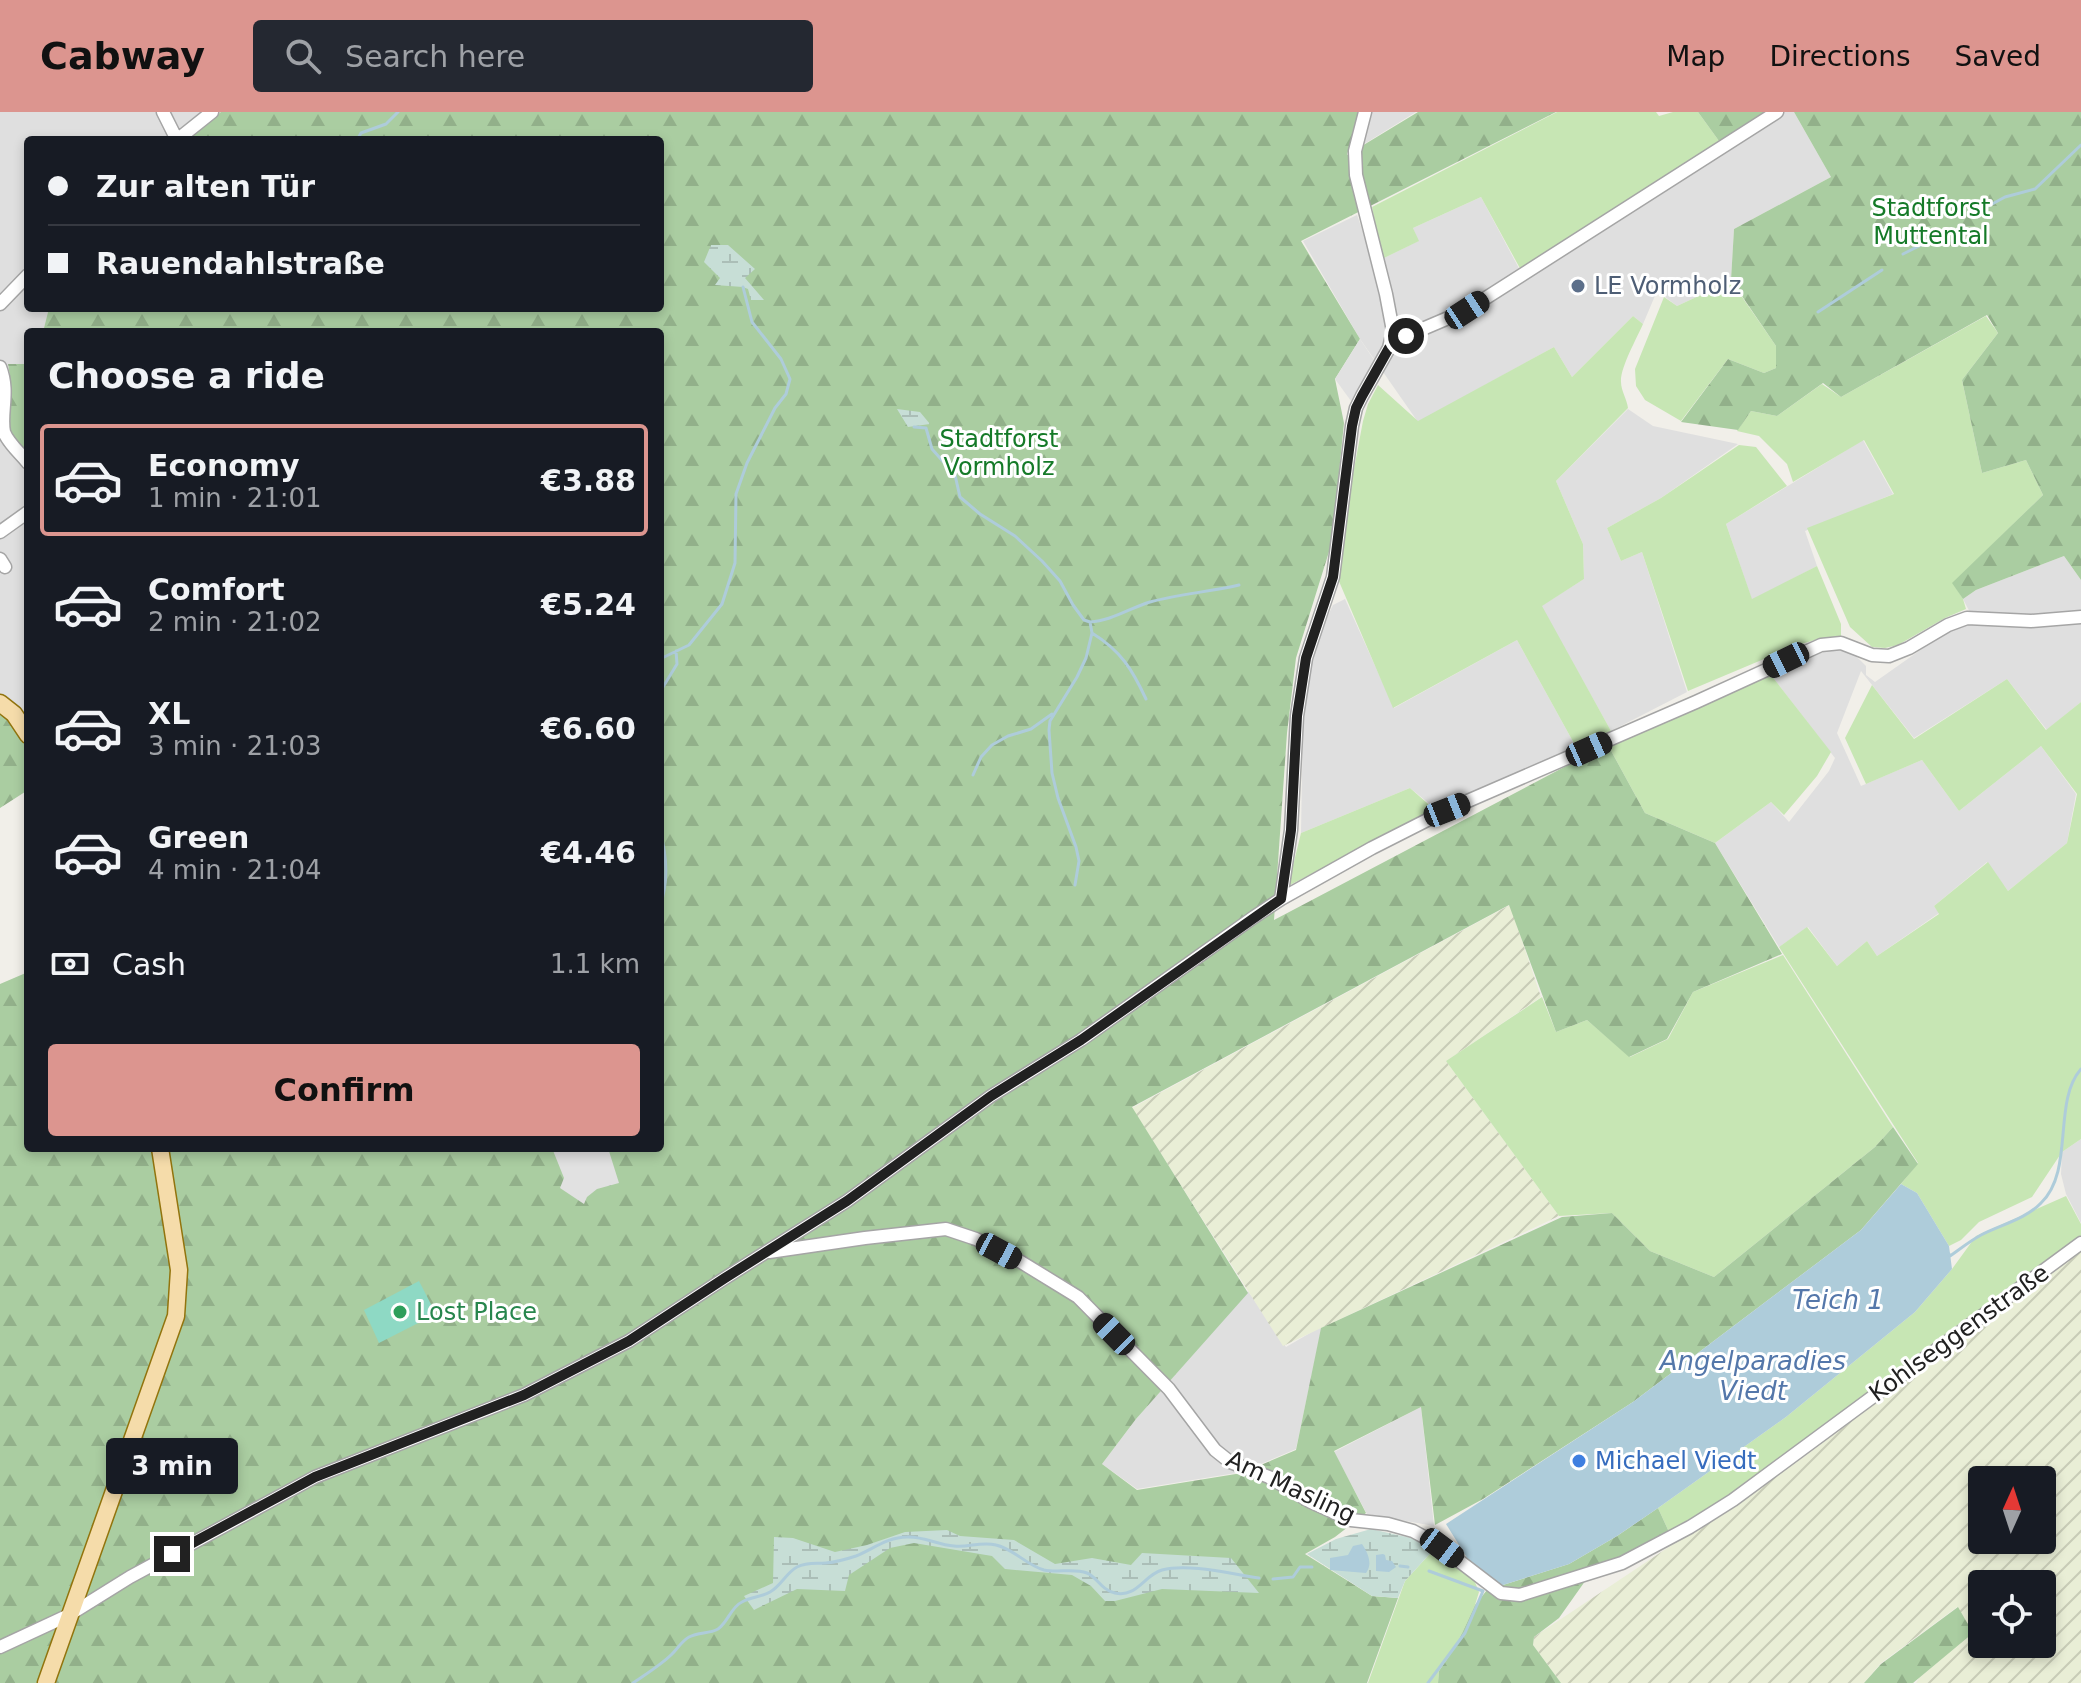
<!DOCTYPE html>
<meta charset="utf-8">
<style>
:root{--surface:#171b24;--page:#242831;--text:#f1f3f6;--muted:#9ea1a6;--line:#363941;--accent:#dc958f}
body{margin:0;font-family:"DejaVu Sans",sans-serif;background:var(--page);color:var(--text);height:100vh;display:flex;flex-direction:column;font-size:30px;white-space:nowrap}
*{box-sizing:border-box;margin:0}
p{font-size:26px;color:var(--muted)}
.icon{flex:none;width:44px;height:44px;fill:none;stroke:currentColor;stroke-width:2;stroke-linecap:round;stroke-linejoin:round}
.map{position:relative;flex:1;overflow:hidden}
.details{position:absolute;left:24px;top:216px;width:640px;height:824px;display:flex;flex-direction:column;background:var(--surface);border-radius:8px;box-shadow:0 4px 12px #0003}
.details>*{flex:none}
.top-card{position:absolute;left:24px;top:24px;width:640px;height:176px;border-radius:8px;box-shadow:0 4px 12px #0003;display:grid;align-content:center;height:176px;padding:0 24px;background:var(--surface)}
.needle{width:52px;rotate:3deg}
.fabs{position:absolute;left:1968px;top:1354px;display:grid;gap:16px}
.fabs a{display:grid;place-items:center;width:88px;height:88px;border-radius:8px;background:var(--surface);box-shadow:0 4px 12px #0003;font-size:40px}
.end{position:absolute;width:36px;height:36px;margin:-18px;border:10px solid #212121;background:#fff;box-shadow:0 0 0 4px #fff}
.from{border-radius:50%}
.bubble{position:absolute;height:56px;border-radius:8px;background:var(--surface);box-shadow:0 4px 12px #0003;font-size:26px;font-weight:700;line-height:56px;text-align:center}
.car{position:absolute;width:24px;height:48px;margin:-24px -12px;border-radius:10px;box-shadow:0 0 6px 2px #0007;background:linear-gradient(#222 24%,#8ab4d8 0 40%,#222 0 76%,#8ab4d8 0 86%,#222 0)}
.top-card b{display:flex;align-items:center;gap:28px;height:76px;font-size:30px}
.top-card b+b{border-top:2px solid var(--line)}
.top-card i{width:20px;height:20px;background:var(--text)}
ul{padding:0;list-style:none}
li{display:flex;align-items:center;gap:24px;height:112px;margin:0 16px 12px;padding:0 8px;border:4px solid transparent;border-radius:8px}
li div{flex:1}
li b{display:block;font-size:30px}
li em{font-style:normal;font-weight:700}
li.active{border-color:var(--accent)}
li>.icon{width:72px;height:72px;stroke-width:1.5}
h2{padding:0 24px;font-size:36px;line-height:96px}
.pay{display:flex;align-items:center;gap:20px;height:88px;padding:0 24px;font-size:30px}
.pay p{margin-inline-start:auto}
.action{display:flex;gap:16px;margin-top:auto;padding:16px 24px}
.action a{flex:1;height:92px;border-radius:8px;background:var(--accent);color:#111;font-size:32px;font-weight:700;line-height:92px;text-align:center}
header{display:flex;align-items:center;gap:48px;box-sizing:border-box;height:112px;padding:0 40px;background:var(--accent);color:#111}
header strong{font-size:38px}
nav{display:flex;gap:44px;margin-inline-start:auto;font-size:28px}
.search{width:560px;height:72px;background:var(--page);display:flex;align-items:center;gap:20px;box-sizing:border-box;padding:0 28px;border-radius:8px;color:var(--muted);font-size:30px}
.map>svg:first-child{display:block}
.residential{fill:#dfdfdf}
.farmland{fill:url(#farmland-furrows);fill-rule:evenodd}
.grass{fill:#c7e6b4}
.forest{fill:url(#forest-firs)}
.wetland{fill:url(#wetland-marsh)}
.pitch{fill:#8ed9c4}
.parking{fill:#e1e1e1}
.water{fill:#aeccda}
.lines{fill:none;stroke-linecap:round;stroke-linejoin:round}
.stream{stroke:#aeccda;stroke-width:3}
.minor-casing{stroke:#a5a5a5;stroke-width:15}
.major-casing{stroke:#92740d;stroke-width:19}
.minor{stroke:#fff;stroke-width:12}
.major{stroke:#f5dcaa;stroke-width:16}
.route{stroke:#212121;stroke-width:10}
.service-dot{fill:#5c6f8a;stroke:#fff;stroke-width:3}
.leisure-dot{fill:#2e9e5b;stroke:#fff;stroke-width:3}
.shop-dot{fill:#3f7fe0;stroke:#fff;stroke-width:3}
.labels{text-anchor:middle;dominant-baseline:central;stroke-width:6;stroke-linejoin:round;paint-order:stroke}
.park-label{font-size:24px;fill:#157a28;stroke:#fff}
.service-label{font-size:24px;fill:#4e5e75;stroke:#fff;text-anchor:start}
.leisure-label{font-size:24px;fill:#27864d;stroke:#fff;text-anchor:start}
.street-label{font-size:24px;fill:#212121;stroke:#fff}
.shop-label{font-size:24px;fill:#366cbe;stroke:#fff;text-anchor:start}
.water-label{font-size:26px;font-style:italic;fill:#5477aa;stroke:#fff}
</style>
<header>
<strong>Cabway</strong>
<div class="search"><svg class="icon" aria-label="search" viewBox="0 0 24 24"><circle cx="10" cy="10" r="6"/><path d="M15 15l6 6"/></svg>Search here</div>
<nav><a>Map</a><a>Directions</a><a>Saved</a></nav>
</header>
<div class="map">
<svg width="2081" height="1571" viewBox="0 0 2081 1571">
<defs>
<pattern id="farmland-furrows" width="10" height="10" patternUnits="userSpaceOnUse" patternTransform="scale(2)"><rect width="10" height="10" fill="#e9eed6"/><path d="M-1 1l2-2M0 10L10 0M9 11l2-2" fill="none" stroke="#c8ccb7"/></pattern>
<pattern id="forest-firs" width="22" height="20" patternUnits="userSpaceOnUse" patternTransform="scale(2)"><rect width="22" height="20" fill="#aacda1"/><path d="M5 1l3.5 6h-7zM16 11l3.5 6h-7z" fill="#92b08a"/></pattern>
<pattern id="wetland-marsh" width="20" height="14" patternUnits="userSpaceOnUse" patternTransform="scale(2)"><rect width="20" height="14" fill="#c7ded6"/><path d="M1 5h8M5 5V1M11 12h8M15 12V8" fill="none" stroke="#abbeb7"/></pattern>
</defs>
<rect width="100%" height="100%" fill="#f1efe9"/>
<path class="residential" d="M 0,0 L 221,0 L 186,28 L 28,28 L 28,196 L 49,196 L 43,220 L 28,220 L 28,252 L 8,252 L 28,343 L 28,612 L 0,584 Z
M 1370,0 L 1416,0 L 1361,34 Z
M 1782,0 L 1794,0 L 1831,65 L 1734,117 L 1731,169 L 1677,194 L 1657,179 L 1643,212 L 1633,204 L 1572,265 L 1554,235 L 1418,310 L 1360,227 L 1303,129 L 1357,103 L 1374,151 L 1418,129 L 1413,116 L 1481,85 L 1523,164 Z
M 1628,297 L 1653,314 L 1738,332 L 1661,386 L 1607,416 L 1621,449 L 1642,440 L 1687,580 L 1611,619 L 1541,494 L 1584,467 L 1583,432 L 1556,369 Z
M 1863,328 L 1893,382 L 1805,419 L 1817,454 L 1752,488 L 1726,412 Z
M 2064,444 L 2081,468 L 2081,590 L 2047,618 L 2007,567 L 1914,626 L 1861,559 L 1837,621 L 1861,674 L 1922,648 L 1959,699 L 2041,634 L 2076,682 L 2067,731 L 2008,779 L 1987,750 L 1934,794 L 1939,801 L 1877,844 L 1867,829 L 1837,854 L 1808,815 L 1779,835 L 1715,731 L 1771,690 L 1789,710 L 1829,659 L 1835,646 L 1771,563 L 1800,547 L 1827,539 L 1839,538 L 1852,541 L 1860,548 L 1866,554 L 1866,563 L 1875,570 L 1953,515 L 1975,510 L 1963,487 L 1976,478 Z
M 1345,487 L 1394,596 L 1517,528 L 1576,635 L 1436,697 L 1410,676 L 1301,721 L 1303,608 L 1313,535 L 1333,493 Z
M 2081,1027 L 2081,1111 L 2066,1082 L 2061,1062 L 2062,1040 Z
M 1248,1179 L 1286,1235 L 1322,1214 L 1296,1337 L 1242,1360 L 1137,1377 L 1102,1352 L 1136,1307 Z
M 1421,1295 L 1434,1414 L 1367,1402 L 1334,1340 Z"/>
<path class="farmland" d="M 1510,793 L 1541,885 L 1446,949 L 1559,1104 L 1283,1234 L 1132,996 Z
M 2081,1138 L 2081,1571 L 1916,1571 L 1919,1566 L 1972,1521 L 1957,1495 L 1881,1551 L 1864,1571 L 1561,1571 L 1533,1533 L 1534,1525 L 1805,1344 ZM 1982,1368 L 2042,1368 L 2042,1428 L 1982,1428 ZM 1982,1472 L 2042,1472 L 2042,1532 L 1982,1532 Z"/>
<path class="grass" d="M 1557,0 L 1656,0 L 1659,4 L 1673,0 L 1698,0 L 1719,29 L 1522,160 L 1481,85 L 1413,116 L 1419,129 L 1382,147 L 1372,95 Z
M 1731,169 L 1776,234 L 1776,256 L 1764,261 L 1728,247 L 1681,309 L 1645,288 L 1636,274 L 1635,257 L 1664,185 L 1677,194 Z
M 1633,204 L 1643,212 C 1637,226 1620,256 1621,270 C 1621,279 1627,287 1628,296 L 1556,369 L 1583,432 L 1584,467 L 1542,494 L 1611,619 L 1576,635 L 1517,528 L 1393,596 L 1338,467 L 1350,378 L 1363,309 L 1368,292 L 1378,273 L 1418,309 L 1554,235 L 1572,265 Z
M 1986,204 L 1998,221 L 1962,268 L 1982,361 L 2026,348 L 2043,383 L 1953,471 L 1963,487 L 1966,497 L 1945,506 L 1898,533 L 1885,536 L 1872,535 L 1850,515 L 1807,416 L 1894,382 L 1864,328 L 1793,370 L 1787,352 L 1759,324 L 1737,319 L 1751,299 L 1777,304 L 1822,272 L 1841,285 Z
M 1739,333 L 1756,335 L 1787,374 L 1726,412 L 1752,487 L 1817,454 L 1841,512 L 1841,524 L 1818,527 L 1795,534 L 1688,579 L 1642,440 L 1621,449 L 1607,416 L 1661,386 Z
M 1771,563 L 1831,640 L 1817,664 L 1784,703 L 1771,690 L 1715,731 L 1645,701 L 1609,635 Z
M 2007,567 L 2046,618 L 2081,590 L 2081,1027 L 2062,1040 L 2032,1085 L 1979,1110 L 1961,1128 L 1949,1134 L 1917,1081 L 1901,1072 L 1918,1051 L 1779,835 L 1807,815 L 1837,854 L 1867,829 L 1877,844 L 1939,802 L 1934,794 L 1988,750 L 2008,779 L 2067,731 L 2077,682 L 2041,634 L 1959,699 L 1922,648 L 1866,672 L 1845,626 L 1872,573 L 1914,627 Z
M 1410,676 L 1435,698 L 1288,774 L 1301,721 Z
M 1783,843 L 1893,1015 L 1875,1035 L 1714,1165 L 1650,1139 L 1612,1101 L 1559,1104 L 1446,949 L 1542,885 L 1556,920 L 1587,908 L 1630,945 L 1668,927 L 1693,880 Z
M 2066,1084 L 2081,1112 L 2081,1126 L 1759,1365 L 1669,1420 L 1658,1396 L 1786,1305 L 1915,1200 L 1952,1157 L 1976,1124 Z
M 1435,1436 L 1472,1463 L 1479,1480 L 1475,1493 L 1456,1534 L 1439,1559 L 1438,1571 L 1368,1571 L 1405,1469 Z"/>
<path class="forest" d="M 221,0 L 1359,0 L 1347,43 L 1418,0 L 1556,0 L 1301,129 L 1360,227 L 1335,267 L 1344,311 L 1332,430 L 1296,546 L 1287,621 L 1274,808 L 1568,653 L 1609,635 L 1645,701 L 1715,731 L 1782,842 L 1693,880 L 1667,927 L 1629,945 L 1587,908 L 1556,920 L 1509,793 L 1132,995 L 1248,1181 L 1136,1307 L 1102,1352 L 1137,1378 L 1242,1361 L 1296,1338 L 1321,1216 L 1562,1105 L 1612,1101 L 1650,1139 L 1714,1165 L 1875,1035 L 1893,1015 L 1918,1052 L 1861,1118 L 1633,1290 L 1483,1387 L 1435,1413 L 1421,1295 L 1334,1339 L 1366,1401 L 1335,1425 L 1305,1442 L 1372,1484 L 1398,1486 L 1367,1571 L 0,1571 L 0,872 L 28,860 L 28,1036 L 660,1036 L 660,220 L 43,220 L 49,196 L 660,196 L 660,28 L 186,28 Z
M 1698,0 L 1768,0 L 1719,29 Z
M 1794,0 L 2081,0 L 2081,468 L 2064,444 L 1976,478 L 1963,487 L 1952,471 L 2043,383 L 2026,348 L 1982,361 L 1962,268 L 1998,221 L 1987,203 L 1841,285 L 1823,271 L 1777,304 L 1751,299 L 1738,318 L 1681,310 L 1728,247 L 1764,261 L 1776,256 L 1776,234 L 1731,168 L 1734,117 L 1831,65 Z
M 8,252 L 28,252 L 28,343 L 9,321 L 10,264 Z
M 0,598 L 24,627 L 28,635 L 28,678 L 0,696 Z
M 1658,1396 L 1669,1420 L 1588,1465 L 1559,1506 L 1534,1525 L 1533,1533 L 1561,1571 L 1438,1571 L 1439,1559 L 1456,1534 L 1475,1493 L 1487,1478 L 1569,1452 L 1617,1424 Z
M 1958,1495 L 1973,1521 L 1913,1571 L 1864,1571 L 1881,1552 Z"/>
<path class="wetland" d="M 711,133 L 728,133 L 755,157 L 745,166 L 764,188 L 751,188 L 748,177 L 743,175 L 715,173 L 720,166 L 704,150 Z
M 897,297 L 920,300 L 930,312 L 908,315 Z
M 1371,1417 L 1420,1428 L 1435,1436 L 1405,1469 L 1398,1486 L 1372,1484 L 1307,1442 L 1336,1427 Z
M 947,1418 L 960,1424 L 1014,1428 L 1055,1452 L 1092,1446 L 1131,1453 L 1142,1441 L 1231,1446 L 1259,1481 L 1162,1477 L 1115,1489 L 1105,1489 L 1091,1474 L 1072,1463 L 1005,1457 L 992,1444 L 914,1431 L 890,1436 L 849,1463 L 845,1479 L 797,1477 L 754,1498 L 744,1484 L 773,1471 L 774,1425 L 793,1426 L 835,1440 L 867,1433 L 905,1420 Z"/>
<path class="pitch" d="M 419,1169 L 436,1202 L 379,1231 L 364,1198 Z"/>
<path class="parking" d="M 1360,227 L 1374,248 L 1351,289 L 1335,267 Z
M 552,1036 L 608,1036 L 619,1071 L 597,1077 L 587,1085 L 584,1092 L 560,1076 L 564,1066 Z"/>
<path class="water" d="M 1901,1072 L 1917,1081 L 1949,1134 L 1952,1157 L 1915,1200 L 1786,1305 L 1658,1396 L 1617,1424 L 1569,1452 L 1487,1478 L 1446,1412 L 1633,1290 L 1861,1118 Z
M 1362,1432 C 1368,1441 1373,1452 1366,1461 L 1330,1458 L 1330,1446 L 1348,1443 L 1353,1434 Z
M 1383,1442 L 1385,1443 L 1386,1448 L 1392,1449 L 1396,1455 L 1389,1460 L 1376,1459 L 1376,1443 Z"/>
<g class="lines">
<path class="stream" d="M 357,28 L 361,21 L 386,12 L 398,0
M 1972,103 L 2005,85 L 2035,77 L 2081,33
M 1903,142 L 1937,125 L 1946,117
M 1818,200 L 1882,158
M 914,315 L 926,316 L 932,337 L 955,363 L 960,385 L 980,402 L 1015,424 L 1042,449 L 1060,469 L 1073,493 L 1084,508 L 1090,510 L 1092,521 L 1086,546 L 1077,565 L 1050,609 L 1049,618 L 1052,661 L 1058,686 L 1076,735 L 1079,749 L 1075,773
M 1090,510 C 1111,509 1130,496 1150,490 C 1179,482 1209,480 1239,473
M 1092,521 C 1121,539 1132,557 1146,587
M 660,547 L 689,533 L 722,492 L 735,451 L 736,382 L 747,351 L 775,296 L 786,282 L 790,267 L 781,247 L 752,210 L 743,175
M 660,580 L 677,552 L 676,539
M 973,663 L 981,645 L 992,633 L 1008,624 L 1031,617 L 1052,602
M 660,720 C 667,744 668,771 660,794
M 1949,1142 L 1950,1144 C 1960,1137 1970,1129 1981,1123 C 2000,1113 2026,1107 2041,1091 C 2075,1058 2052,990 2081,957
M 1400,1454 L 1408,1455
M 1273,1467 L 1293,1465 L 1300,1455 L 1312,1455
M 633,1571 C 646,1562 661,1553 672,1542 C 678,1536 682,1529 689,1525 C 699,1520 709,1522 718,1517 C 728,1510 731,1495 742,1490 C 750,1485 762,1485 770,1480 C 781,1474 786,1461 797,1455 C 807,1450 816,1452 826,1451 C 836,1450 847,1447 856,1444 C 873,1437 888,1425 907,1425 C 923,1424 938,1433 954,1434 C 968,1436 981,1429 996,1433 C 1014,1437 1026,1453 1044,1458 C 1058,1461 1074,1456 1087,1461 C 1097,1465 1101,1478 1115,1481 C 1137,1486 1144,1463 1162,1458 C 1189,1451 1231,1462 1259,1466
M 1428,1571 L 1465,1521 L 1483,1479 L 1429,1459"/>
<defs>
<path id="minor" d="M 163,0 L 177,28
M 177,28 L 212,0
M 0,192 L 28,163
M 1389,236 L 1406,224 L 1467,198 L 1777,0
M 0,255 C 10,280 0,301 4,320 C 8,331 21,342 28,351
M 0,420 L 28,400
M 0,447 L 5,455
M 1281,787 L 1291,718 L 1297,604 L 1306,546 L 1333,465 L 1352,314 L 1356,296 L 1362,284 L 1389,236 L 1393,219 L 1386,182 L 1356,63 L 1355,39 L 1365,0
M 769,1140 L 865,1126 L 946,1117 L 976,1127 L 1021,1150 L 1078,1185 L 1169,1277 L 1215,1338 L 1230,1350 L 1269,1365 L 1311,1390 L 1351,1408 L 1388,1412 L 1413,1419 L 1437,1432 L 1501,1481 L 1520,1483 L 1622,1451 L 1690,1415 L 1733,1388 L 2081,1131
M 0,1535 L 69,1503 L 130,1465 L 315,1365 L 524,1283 L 629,1229 L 725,1166 L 847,1089 L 991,984 L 1081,928 L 1254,805 L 1281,787 L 1372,736 L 1447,698 L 1696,590 L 1821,533 L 1841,531 L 1872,543 L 1889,544 L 1909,536 L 1948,513 L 1967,506 L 2031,509 L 2081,505"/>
<path id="major" d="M 0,591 L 14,602 L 28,623
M 46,1571 L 176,1204 L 179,1158 L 160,1036"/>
</defs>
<use href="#minor" class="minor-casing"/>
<use href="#major" class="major-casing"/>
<use href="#minor" class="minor"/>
<use href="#major" class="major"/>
</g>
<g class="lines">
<path class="route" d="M 172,1442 L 315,1365 L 524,1283 L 629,1229 L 725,1166 L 847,1089 L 991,984 L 1081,928 L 1281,787 L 1291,718 L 1297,604 L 1306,546 L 1333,465 L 1352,314 L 1356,296 L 1362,284 L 1389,236 L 1406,224"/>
</g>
<circle class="service-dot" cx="1578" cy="174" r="8"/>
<circle class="leisure-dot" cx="400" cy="1200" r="8"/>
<circle class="shop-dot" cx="1579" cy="1349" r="8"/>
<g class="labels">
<g class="park-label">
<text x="1931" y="96">Stadtforst<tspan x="1931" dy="28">Muttental</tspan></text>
<text x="999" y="327">Stadtforst<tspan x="999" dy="28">Vormholz</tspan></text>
</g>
<g class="service-label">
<text x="1594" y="174">LE Vormholz</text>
</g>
<g class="leisure-label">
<text x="416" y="1200">Lost Place</text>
</g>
<g class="street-label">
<text transform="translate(1959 1221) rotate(-36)">Kohlseggenstraße</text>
<text transform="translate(1291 1375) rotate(25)">Am Masling</text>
</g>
<g class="shop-label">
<text x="1595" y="1349">Michael Viedt</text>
</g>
<g class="water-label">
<text x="1838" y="1188">Teich 1</text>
<text x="1753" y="1249">Angelparadies<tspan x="1753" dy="30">Viedt</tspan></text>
</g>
</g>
</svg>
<div class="fabs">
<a><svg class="needle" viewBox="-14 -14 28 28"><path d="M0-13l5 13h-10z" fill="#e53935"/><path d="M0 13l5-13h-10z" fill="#9ea1a6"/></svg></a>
<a><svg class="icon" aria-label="locate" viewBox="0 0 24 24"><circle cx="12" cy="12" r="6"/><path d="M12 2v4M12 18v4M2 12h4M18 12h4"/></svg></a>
</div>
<i class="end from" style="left:1406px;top:224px"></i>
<i class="end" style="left:172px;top:1442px"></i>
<div class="bubble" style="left:106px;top:1326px;width:132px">3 min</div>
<i class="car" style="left:1467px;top:198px;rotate:57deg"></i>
<i class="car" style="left:1786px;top:548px;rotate:244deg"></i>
<i class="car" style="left:1589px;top:637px;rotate:66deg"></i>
<i class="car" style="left:1447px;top:698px;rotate:68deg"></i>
<i class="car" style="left:999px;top:1139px;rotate:118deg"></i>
<i class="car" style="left:1114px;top:1222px;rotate:315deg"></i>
<i class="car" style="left:1442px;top:1436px;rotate:127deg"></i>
<div class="top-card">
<b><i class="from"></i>Zur alten Tür</b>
<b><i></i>Rauendahlstraße</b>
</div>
<section class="details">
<h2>Choose a ride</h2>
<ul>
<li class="active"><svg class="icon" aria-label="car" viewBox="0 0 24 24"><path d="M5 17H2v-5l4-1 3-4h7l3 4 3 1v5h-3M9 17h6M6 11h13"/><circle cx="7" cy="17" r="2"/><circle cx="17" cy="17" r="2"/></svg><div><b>Economy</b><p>1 min · 21:01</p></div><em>€3.88</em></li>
<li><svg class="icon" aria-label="car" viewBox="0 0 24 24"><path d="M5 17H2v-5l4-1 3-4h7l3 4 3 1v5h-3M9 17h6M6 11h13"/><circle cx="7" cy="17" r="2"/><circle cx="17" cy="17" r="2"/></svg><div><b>Comfort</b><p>2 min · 21:02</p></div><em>€5.24</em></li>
<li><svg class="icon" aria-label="car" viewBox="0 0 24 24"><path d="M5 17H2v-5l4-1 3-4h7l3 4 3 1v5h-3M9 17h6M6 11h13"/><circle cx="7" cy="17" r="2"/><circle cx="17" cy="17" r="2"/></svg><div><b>XL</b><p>3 min · 21:03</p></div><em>€6.60</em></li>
<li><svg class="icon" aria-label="car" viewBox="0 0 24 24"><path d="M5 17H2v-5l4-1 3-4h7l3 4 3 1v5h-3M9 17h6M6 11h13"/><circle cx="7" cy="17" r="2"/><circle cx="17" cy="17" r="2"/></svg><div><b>Green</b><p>4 min · 21:04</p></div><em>€4.46</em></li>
</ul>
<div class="pay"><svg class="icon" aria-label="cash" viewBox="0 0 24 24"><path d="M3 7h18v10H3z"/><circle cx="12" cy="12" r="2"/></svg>Cash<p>1.1 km</p></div>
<div class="action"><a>Confirm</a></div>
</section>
</div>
